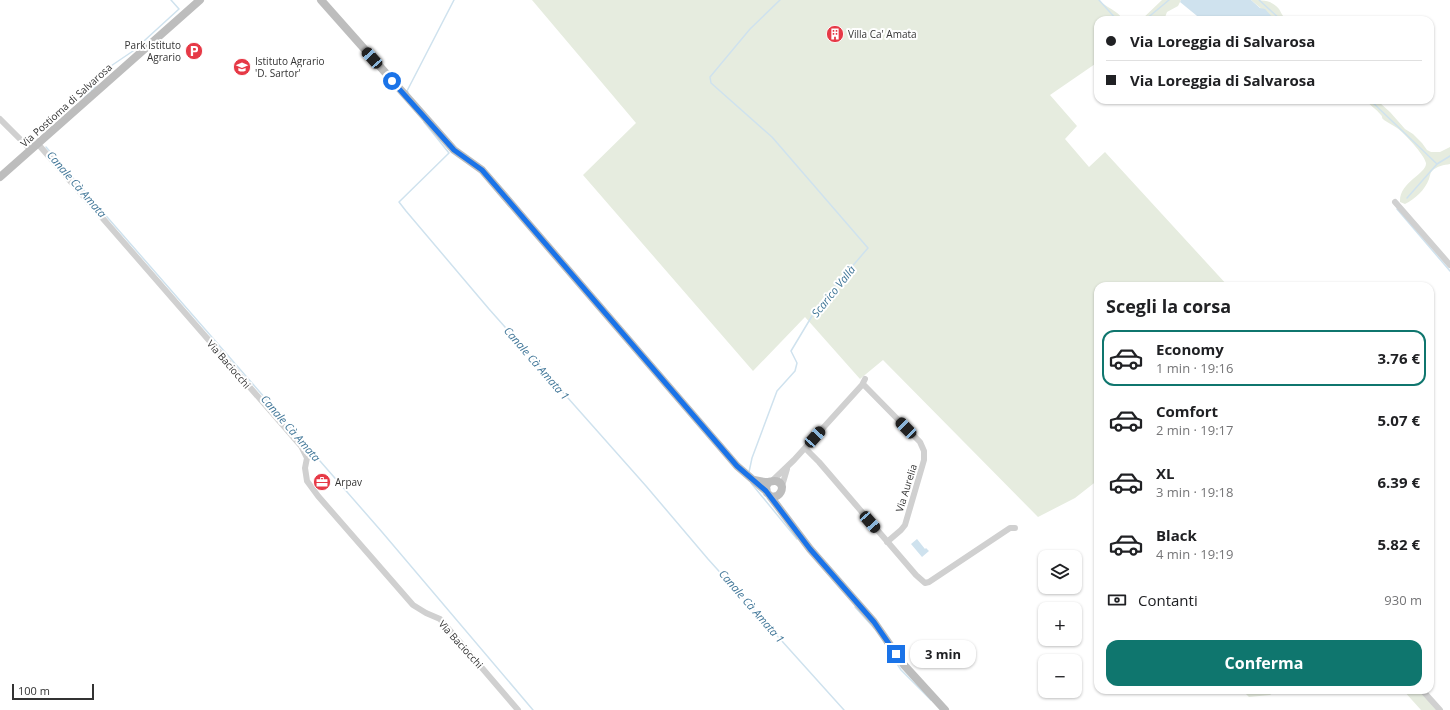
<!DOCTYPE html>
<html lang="it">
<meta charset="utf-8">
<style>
:root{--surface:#fff;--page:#f6f6f6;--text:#202124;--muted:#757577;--line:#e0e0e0;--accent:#0f766e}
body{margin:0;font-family:"Open Sans",sans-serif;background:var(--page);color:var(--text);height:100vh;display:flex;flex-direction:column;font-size:15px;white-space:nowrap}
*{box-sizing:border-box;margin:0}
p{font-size:13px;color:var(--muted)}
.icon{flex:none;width:22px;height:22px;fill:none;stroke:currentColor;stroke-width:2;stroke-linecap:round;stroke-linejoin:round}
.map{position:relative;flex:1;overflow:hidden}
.side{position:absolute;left:1094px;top:282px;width:340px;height:412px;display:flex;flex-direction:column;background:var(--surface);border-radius:12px;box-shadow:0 1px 3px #0004}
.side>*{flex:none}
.banner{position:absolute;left:1094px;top:16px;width:340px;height:88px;border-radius:12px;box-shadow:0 1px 3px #0004;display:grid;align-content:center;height:88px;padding:0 12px;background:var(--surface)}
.tools{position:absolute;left:1038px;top:550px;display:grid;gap:8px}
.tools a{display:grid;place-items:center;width:44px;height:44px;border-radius:8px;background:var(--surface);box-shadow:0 1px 3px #0004;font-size:20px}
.scale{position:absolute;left:12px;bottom:10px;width:82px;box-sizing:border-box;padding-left:4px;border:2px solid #333;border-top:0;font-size:11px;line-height:14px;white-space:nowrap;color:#333;-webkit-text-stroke:3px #fff;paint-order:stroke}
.end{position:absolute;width:18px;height:18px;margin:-9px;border:5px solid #1a73e8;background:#fff;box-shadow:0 0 0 2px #fff}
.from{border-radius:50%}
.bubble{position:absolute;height:28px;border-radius:12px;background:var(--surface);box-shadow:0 1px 3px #0004;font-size:13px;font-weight:700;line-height:28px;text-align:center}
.car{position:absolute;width:12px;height:24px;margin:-12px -6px;border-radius:5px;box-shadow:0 0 3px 1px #0007;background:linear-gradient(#222 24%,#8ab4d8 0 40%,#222 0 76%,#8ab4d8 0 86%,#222 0)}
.banner b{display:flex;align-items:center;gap:14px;height:38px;font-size:15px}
.banner b+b{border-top:1px solid var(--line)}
.banner i{width:10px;height:10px;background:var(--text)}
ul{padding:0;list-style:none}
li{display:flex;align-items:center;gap:12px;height:56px;margin:0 8px 6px;padding:0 4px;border:2px solid transparent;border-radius:12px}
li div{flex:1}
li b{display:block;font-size:15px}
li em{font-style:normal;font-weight:700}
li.current{border-color:var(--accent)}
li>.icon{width:36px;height:36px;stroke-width:1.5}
h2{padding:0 12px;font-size:18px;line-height:48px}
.pay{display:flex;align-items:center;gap:10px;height:44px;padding:0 12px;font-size:15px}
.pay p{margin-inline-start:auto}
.primary-button{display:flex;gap:8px;margin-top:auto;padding:8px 12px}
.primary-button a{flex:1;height:46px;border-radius:12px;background:var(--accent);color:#fff;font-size:16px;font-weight:700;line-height:46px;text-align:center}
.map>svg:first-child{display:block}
.green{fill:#e6ecdf}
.water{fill:#cfe2ee}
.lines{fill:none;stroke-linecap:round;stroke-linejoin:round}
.stream{stroke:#cfe2ee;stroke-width:1.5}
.street{stroke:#d0d0d0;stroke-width:6}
.secondary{stroke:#bdbdbd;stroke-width:8}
.route{stroke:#1a73e8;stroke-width:5}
.labels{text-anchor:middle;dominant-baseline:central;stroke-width:4;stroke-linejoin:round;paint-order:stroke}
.poi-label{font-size:10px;fill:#333;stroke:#fff;text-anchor:start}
.street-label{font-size:10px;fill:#333;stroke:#fff}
.water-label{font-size:11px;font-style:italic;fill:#3f7597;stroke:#fff}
</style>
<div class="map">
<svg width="1450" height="710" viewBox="0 0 1450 710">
<rect width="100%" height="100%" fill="#fff"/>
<path class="green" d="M 532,0 L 1099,0 C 1106,8 1118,10 1123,20 L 1098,20 L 1098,62 L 1050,95 L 1077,126 L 1065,139 L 1089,167 L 1105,152 L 1228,286 L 1098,286 L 1098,480 L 1075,498 L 1038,517 L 883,360 L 860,379 L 805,317 L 753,371 L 583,175 L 636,123 Z
M 1162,0 L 1181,0 L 1178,6 L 1167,12 L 1164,20 L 1141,20 Z
M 1251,0 C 1262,0 1272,0 1279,9 C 1282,14 1283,17 1287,20 L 1275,20 Z
M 1365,100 L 1376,100 L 1380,103 L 1390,112 L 1405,129 L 1413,134 L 1422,143 L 1427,150 L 1431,152 L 1440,152 L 1450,147 L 1450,164 C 1444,165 1437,166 1432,171 C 1430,173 1430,176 1429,179 C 1425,190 1415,199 1405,204 L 1400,202 C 1399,182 1427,174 1426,163 C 1424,154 1404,133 1397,128 C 1393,125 1388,123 1384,120 C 1380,116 1384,119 1381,115 C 1376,109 1370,105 1365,100 Z
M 1242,690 L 1277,690 L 1270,695 L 1249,697 Z
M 1403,690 L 1423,690 L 1441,710 L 1421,710 Z"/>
<path class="water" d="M 1181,0 L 1251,0 L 1260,8 L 1265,9 L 1275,20 L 1202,20 L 1180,2 Z
M 917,539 L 925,549 L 926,548 L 929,551 L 922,557 L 911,544 Z"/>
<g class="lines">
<path class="stream" d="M 1099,0 L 1117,20
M 1259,0 L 1281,20
M 1145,20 L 1169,0
M 102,72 L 133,51 L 179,9 L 171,0
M 408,92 L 407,91 L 454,0
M 83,99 L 96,86
M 1370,100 L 1437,164 L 1407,198
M 424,122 L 449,153 L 399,202 L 406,211 L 489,309 L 646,486 L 708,559 L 844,710
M 46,147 L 382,532 L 533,710
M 1437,164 L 1450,156
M 1397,209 L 1450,271
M 749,472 L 752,458 L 777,391 L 795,371 L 797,363 L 791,351 L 818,306 L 868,248 L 772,137 L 711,83 L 710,77 L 750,29 L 780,0
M 751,483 L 797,539
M 855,607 L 874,628
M 887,648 L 901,670 L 931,700"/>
<path class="street" d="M 0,119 L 31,150
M 38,144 L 301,446 L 307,458 L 305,468 L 307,481 L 318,496 L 413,605 L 426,613 L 440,619 L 518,710
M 1395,202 L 1450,265
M 863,384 L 920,442 L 924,451 L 924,460 L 905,525 L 901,530 L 887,542
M 805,448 L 819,462 L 916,575 L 925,583 L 929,582 L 1010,528 L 1015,528
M 772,481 L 794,460 L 862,385 L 865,379
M 782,486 L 787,469
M 1422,690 L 1440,710"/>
<path class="secondary" d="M 321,0 L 454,150 L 482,170 L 737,466 L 766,491
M 0,177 L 200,0
M 754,480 C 759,481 764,482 768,482 C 773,481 780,479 782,487 C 782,491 780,494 777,496 L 772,497 L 767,493 L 766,486 L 769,482
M 770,496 L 810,549 L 874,622 L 904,665 L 945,710"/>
</g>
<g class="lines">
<path class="route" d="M 392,81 L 454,150 L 482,170 L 737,466 L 766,491 L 810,549 L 874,622 L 896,654"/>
</g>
<defs>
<symbol id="building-disc" viewBox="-11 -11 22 22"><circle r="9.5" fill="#e63946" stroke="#fff"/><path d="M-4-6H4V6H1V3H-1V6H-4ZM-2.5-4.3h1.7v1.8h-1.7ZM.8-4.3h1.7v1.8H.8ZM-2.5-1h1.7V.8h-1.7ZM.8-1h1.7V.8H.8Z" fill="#fff"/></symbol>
<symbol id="parking-disc" viewBox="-11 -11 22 22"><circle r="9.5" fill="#e63946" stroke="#fff"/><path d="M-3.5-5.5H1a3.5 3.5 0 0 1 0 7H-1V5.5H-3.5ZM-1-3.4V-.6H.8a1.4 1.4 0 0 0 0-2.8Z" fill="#fff"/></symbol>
<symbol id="school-disc" viewBox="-11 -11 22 22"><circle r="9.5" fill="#e63946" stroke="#fff"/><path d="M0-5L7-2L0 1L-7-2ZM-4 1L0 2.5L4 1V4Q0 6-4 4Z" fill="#fff"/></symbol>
<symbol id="office-disc" viewBox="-11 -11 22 22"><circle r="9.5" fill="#e63946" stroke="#fff"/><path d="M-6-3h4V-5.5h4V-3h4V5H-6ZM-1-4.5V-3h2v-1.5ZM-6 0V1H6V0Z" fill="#fff"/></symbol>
</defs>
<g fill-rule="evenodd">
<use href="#building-disc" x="825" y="24" width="20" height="20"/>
<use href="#parking-disc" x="184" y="41" width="20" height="20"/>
<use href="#school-disc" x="232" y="57" width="20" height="20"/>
<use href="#office-disc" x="312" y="472" width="20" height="20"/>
</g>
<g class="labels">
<g class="poi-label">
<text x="848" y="34">Villa Ca' Amata</text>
<text x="181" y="45" text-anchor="end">Park Istituto<tspan x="181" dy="12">Agrario</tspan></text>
<text x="255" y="61">Istituto Agrario<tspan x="255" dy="12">'D. Sartor'</tspan></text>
<text x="335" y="482">Arpav</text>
</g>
<g class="street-label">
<text transform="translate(66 105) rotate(-42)">Via Postioma di Salvarosa</text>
<text transform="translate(229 364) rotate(49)">Via Baciocchi</text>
<text transform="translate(906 488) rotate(-73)">Via Aurelia</text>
<text transform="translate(461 644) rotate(48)">Via Baciocchi</text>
</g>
<g class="water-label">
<text transform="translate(77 184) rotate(49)">Canale Cà Amata</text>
<text transform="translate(833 291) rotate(-51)">Scarico Vallà</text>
<text transform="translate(537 363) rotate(49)">Canale Cà Amata 1</text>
<text transform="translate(291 428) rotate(49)">Canale Cà Amata</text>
<text transform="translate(752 606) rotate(49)">Canale Cà Amata 1</text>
</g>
</g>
</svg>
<div class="tools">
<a><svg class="icon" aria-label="layers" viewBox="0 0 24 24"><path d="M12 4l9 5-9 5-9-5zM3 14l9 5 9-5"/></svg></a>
<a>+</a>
<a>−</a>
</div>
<div class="scale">100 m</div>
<i class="end from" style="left:392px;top:81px"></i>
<i class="end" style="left:896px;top:654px"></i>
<div class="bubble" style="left:910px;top:640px;width:66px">3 min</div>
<i class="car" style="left:372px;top:58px;rotate:318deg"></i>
<i class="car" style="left:906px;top:428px;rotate:316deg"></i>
<i class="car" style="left:815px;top:437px;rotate:42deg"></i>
<i class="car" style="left:870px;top:522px;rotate:139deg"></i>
<div class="banner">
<b><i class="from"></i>Via Loreggia di Salvarosa</b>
<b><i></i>Via Loreggia di Salvarosa</b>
</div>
<section class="side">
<h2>Scegli la corsa</h2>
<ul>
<li class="current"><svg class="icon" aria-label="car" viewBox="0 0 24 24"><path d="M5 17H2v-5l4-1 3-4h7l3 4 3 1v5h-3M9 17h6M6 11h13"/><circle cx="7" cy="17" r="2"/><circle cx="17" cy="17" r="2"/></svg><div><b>Economy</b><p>1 min · 19:16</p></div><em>3.76 €</em></li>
<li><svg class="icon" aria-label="car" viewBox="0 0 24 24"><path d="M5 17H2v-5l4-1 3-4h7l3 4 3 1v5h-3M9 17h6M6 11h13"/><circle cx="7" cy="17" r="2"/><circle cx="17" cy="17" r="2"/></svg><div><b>Comfort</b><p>2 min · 19:17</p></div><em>5.07 €</em></li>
<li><svg class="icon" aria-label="car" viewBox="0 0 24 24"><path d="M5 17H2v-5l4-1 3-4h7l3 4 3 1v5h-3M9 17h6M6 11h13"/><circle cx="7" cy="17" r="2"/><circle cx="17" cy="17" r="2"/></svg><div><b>XL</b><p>3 min · 19:18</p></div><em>6.39 €</em></li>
<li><svg class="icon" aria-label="car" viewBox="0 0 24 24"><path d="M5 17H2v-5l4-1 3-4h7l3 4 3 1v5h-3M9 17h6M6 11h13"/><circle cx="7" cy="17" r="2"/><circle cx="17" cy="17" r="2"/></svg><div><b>Black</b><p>4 min · 19:19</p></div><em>5.82 €</em></li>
</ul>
<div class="pay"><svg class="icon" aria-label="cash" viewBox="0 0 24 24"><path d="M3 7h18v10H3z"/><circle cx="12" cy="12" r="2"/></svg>Contanti<p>930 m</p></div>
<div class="primary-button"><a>Conferma</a></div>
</section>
</div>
